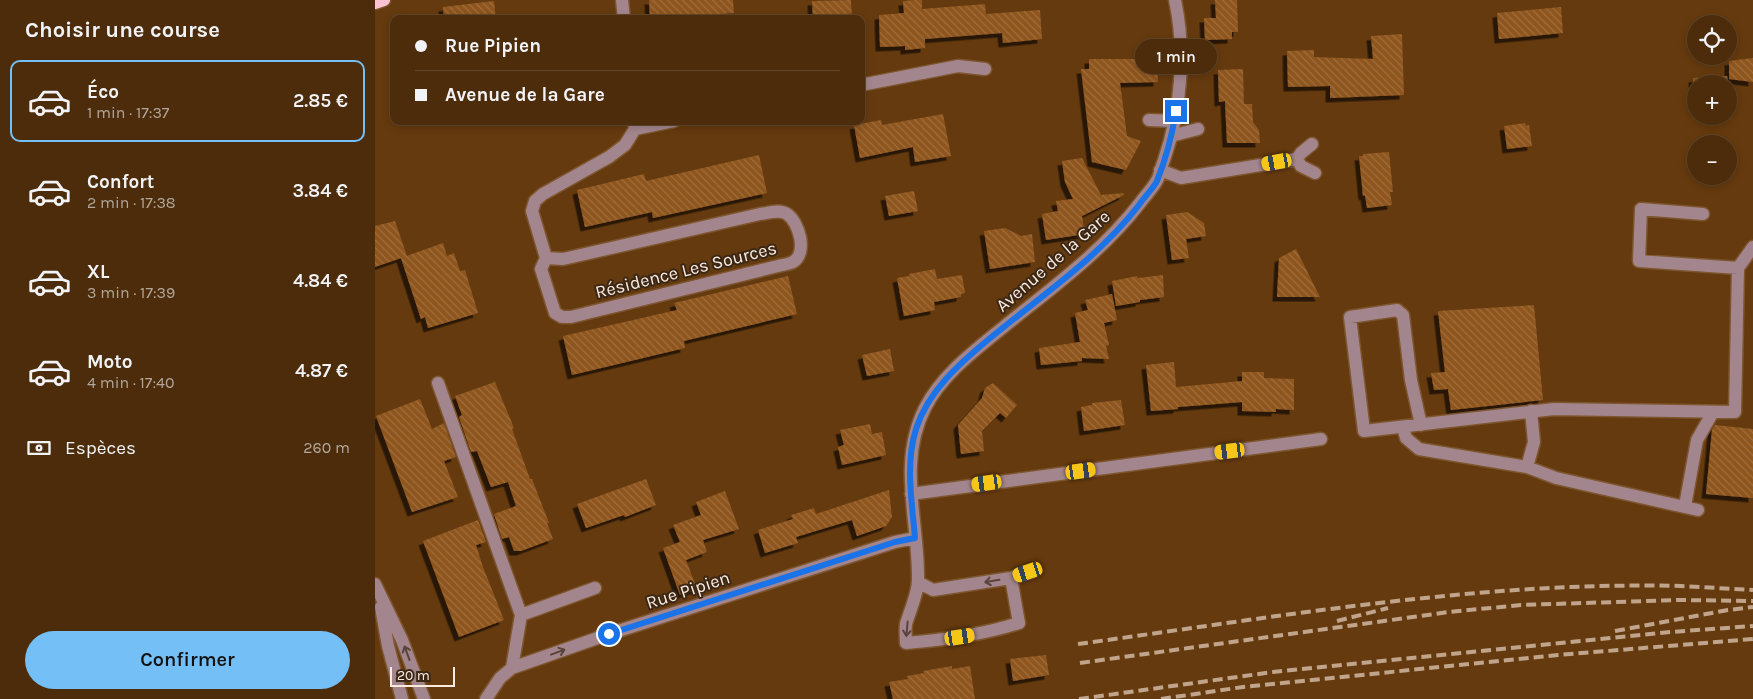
<!DOCTYPE html>
<html lang="fr">
<meta charset="utf-8">
<style>
:root{--surface:#4c2c0a;--page:#563818;--text:#f1f3f6;--muted:#b2a79c;--line:#63482b;--accent:#74c0f6}
body{margin:0;font-family:Karla,sans-serif;background:var(--page);color:var(--text);height:100vh;display:flex;flex-direction:column;font-size:19px;white-space:nowrap}
*{box-sizing:border-box;margin:0}
p{font-size:16px;color:var(--muted)}
.icon{flex:none;width:28px;height:28px;fill:none;stroke:currentColor;stroke-width:2;stroke-linecap:round;stroke-linejoin:round}
.map{position:relative;flex:1;overflow:hidden}
.side{display:flex;flex-direction:column;background:var(--surface);width:375px}
.side>*{flex:none}
.hud{position:absolute;left:15px;top:15px;width:475px;height:110px;border-radius:10px;box-shadow:0 2px 8px #0003,0 0 0 1px var(--line);display:grid;align-content:center;height:110px;padding:0 25px;background:var(--surface)}
.buttons{position:absolute;left:1312px;top:15px;display:grid;gap:10px}
.buttons a{display:grid;place-items:center;width:50px;height:50px;border-radius:50%;background:var(--surface);box-shadow:0 2px 8px #0003,0 0 0 1px var(--line);font-size:25px}
.scale{position:absolute;left:15px;bottom:12px;width:65px;box-sizing:border-box;padding-left:5px;border:2px solid #fbebde;border-top:0;font-size:14px;line-height:18px;white-space:nowrap;color:#fbebde;-webkit-text-stroke:4px #3b2716;paint-order:stroke}
.end{position:absolute;width:22px;height:22px;margin:-11px;border:6px solid #1a73e8;background:#fff;box-shadow:0 0 0 2px #fff}
.from{border-radius:50%}
.bubble{position:absolute;height:35px;border-radius:18px;background:var(--surface);box-shadow:0 2px 8px #0003,0 0 0 1px var(--line);font-size:16px;font-weight:600;line-height:35px;text-align:center}
.car{position:absolute;width:15px;height:30px;margin:-15px -8px;border-radius:6px;box-shadow:0 0 4px 1px #0007;background:linear-gradient(#f5c518 24%,#345 0 40%,#f5c518 0 76%,#345 0 86%,#f5c518 0)}
.hud b{display:flex;align-items:center;gap:18px;height:48px;font-size:19px}
.hud b+b{border-top:1px solid var(--line)}
.hud i{width:12px;height:12px;background:var(--text)}
ul{padding:0;list-style:none}
li{display:flex;align-items:center;gap:15px;height:82px;margin:0 10px 8px;padding:0 15px;border:2px solid transparent;border-radius:10px}
li div{flex:1}
li b{display:block;font-size:19px}
li em{font-style:normal;font-weight:600}
li.selected{border-color:var(--accent)}
li>.icon{width:45px;height:45px;stroke-width:1.5}
h2{padding:0 25px;font-size:22px;line-height:60px}
.pay{display:flex;align-items:center;gap:12px;height:55px;padding:0 25px;font-size:19px}
.pay p{margin-inline-start:auto}
.cta{display:flex;gap:10px;margin-top:auto;padding:10px 25px}
.cta a{flex:1;height:58px;border-radius:30px;background:var(--accent);color:#111;font-size:20px;font-weight:600;line-height:58px;text-align:center}
main{display:flex;flex:1;min-height:0}
.map>svg:first-child{display:block}
.building{fill:url(#building-back-hatch);filter:url(#shadow)}
.lines{fill:none;stroke-linecap:round;stroke-linejoin:round}
.minor-casing{stroke:#7d562f;stroke-width:15}
.major-casing{stroke:#7d562f;stroke-width:15}
.minor{stroke:#a3858d;stroke-width:12}
.major{stroke:#fec2d2;stroke-width:12}
.rail{stroke:#c0a58c;stroke-width:4;stroke-dasharray:10 5;stroke-linecap:butt}
.oneway{stroke:#5a433a}
.route{stroke:#1a73e8;stroke-width:6}
.labels{text-anchor:middle;dominant-baseline:central;stroke-width:4;stroke-linejoin:round;paint-order:stroke}
.street-label{font-size:18px;fill:#fbebde;stroke:#3b2716}
</style>
<main>
<section class="side">
<h2>Choisir une course</h2>
<ul>
<li class="selected"><svg class="icon" aria-label="car" viewBox="0 0 24 24"><path d="M5 17H2v-5l4-1 3-4h7l3 4 3 1v5h-3M9 17h6M6 11h13"/><circle cx="7" cy="17" r="2"/><circle cx="17" cy="17" r="2"/></svg><div><b>Éco</b><p>1 min · 17:37</p></div><em>2.85 €</em></li>
<li><svg class="icon" aria-label="car" viewBox="0 0 24 24"><path d="M5 17H2v-5l4-1 3-4h7l3 4 3 1v5h-3M9 17h6M6 11h13"/><circle cx="7" cy="17" r="2"/><circle cx="17" cy="17" r="2"/></svg><div><b>Confort</b><p>2 min · 17:38</p></div><em>3.84 €</em></li>
<li><svg class="icon" aria-label="car" viewBox="0 0 24 24"><path d="M5 17H2v-5l4-1 3-4h7l3 4 3 1v5h-3M9 17h6M6 11h13"/><circle cx="7" cy="17" r="2"/><circle cx="17" cy="17" r="2"/></svg><div><b>XL</b><p>3 min · 17:39</p></div><em>4.84 €</em></li>
<li><svg class="icon" aria-label="car" viewBox="0 0 24 24"><path d="M5 17H2v-5l4-1 3-4h7l3 4 3 1v5h-3M9 17h6M6 11h13"/><circle cx="7" cy="17" r="2"/><circle cx="17" cy="17" r="2"/></svg><div><b>Moto</b><p>4 min · 17:40</p></div><em>4.87 €</em></li>
</ul>
<div class="pay"><svg class="icon" aria-label="cash" viewBox="0 0 24 24"><path d="M3 7h18v10H3z"/><circle cx="12" cy="12" r="2"/></svg>Espèces<p>260 m</p></div>
<div class="cta"><a>Confirmer</a></div>
</section>
<div class="map">
<svg width="1378" height="699" viewBox="0 0 1378 699">
<defs>
<pattern id="building-back-hatch" width="6" height="6" patternUnits="userSpaceOnUse" patternTransform="scale(1.25)"><rect width="6" height="6" fill="#8e551e"/><path d="M-1 5l2 2M0 0l6 6M5-1l2 2" fill="none" stroke="#9f6e3e"/></pattern>
<filter id="shadow"><feDropShadow dx="-4.5" dy="4.5" stdDeviation="0" flood-color="#0009"/></filter>
</defs>
<rect width="100%" height="100%" fill="#653a0e"/>
<path class="building" d="M 274,0 L 358,0 L 359,13 L 308,17 L 308,19 L 275,19 Z
M 476,0 L 477,19 L 438,19 L 437,1 Z
M 539,0 L 547,0 L 547,9 L 610,4 L 611,14 L 665,10 L 667,39 L 628,43 L 627,33 L 550,39 L 550,48 L 530,50 L 530,46 L 505,47 L 504,15 L 529,13 L 528,1 Z
M 840,0 L 862,0 L 863,32 L 857,32 L 857,39 L 830,40 L 829,18 L 841,18 Z
M 119,1 L 121,19 L 69,19 L 68,7 Z
M 1186,7 L 1188,33 L 1124,39 L 1122,13 Z
M 1027,34 L 1029,95 L 955,98 L 955,86 L 913,87 L 912,51 L 939,50 L 939,57 L 998,59 L 996,36 Z
M 1378,58 L 1378,82 L 1354,79 L 1354,61 Z
M 714,59 L 774,59 L 774,62 L 782,62 L 783,82 L 745,83 L 752,136 L 766,141 L 751,170 L 717,162 L 706,69 L 714,69 Z
M 868,69 L 869,104 L 877,104 L 878,122 L 884,130 L 885,143 L 852,143 L 850,101 L 844,102 L 843,70 Z
M 1352,76 L 1353,84 L 1321,84 L 1321,103 L 1318,78 Z
M 568,114 L 576,156 L 540,162 L 538,147 L 485,158 L 479,125 L 506,120 L 507,125 Z
M 1150,123 L 1151,126 L 1154,125 L 1157,146 L 1132,149 L 1129,126 Z
M 1014,152 L 1018,192 L 1015,192 L 1017,205 L 992,208 L 990,195 L 988,196 L 984,156 L 988,156 L 988,154 Z
M 384,155 L 392,193 L 278,218 L 277,212 L 210,227 L 202,190 L 269,174 L 271,181 Z
M 707,158 L 726,195 L 748,193 L 749,195 L 707,216 L 710,234 L 671,240 L 667,214 L 683,211 L 681,201 L 698,199 L 690,182 L 687,161 Z
M 539,191 L 543,211 L 514,216 L 510,196 Z
M 812,212 L 829,223 L 831,236 L 811,239 L 814,258 L 797,260 L 791,215 Z
M 20,221 L 32,256 L 0,267 L 0,226 Z
M 630,228 L 646,236 L 657,234 L 660,262 L 615,269 L 609,231 Z
M 68,243 L 72,256 L 79,253 L 85,271 L 90,270 L 103,313 L 53,328 L 50,317 L 46,319 L 26,258 Z
M 921,249 L 945,297 L 902,297 L 904,258 Z
M 560,269 L 562,279 L 587,275 L 590,293 L 586,294 L 586,297 L 559,302 L 560,310 L 529,316 L 522,278 L 534,276 L 534,274 Z
M 788,275 L 789,297 L 765,300 L 765,302 L 741,306 L 737,281 L 762,276 L 763,278 Z
M 413,276 L 422,314 L 309,341 L 310,348 L 197,375 L 188,336 L 302,310 L 299,303 Z
M 737,294 L 742,320 L 729,323 L 734,345 L 731,346 L 734,359 L 707,358 L 707,361 L 666,365 L 664,348 L 705,342 L 700,313 L 713,310 L 710,300 Z
M 1159,305 L 1168,400 L 1076,410 L 1073,389 L 1059,390 L 1056,373 L 1070,372 L 1063,311 Z
M 515,349 L 519,371 L 492,376 L 487,355 Z
M 799,362 L 801,387 L 867,381 L 867,372 L 889,372 L 889,378 L 919,379 L 919,410 L 901,409 L 901,412 L 867,411 L 867,402 L 803,407 L 803,409 L 776,411 L 771,365 Z
M 120,382 L 139,428 L 137,429 L 155,479 L 157,479 L 174,523 L 172,523 L 178,539 L 146,551 L 139,551 L 134,537 L 127,539 L 119,514 L 141,506 L 133,482 L 116,487 L 102,451 L 96,452 L 84,417 L 87,415 L 80,396 Z
M 618,383 L 642,405 L 631,418 L 625,413 L 607,431 L 609,451 L 586,454 L 583,425 L 607,398 L 610,388 Z
M 45,399 L 57,429 L 69,423 L 81,457 L 69,461 L 83,497 L 37,512 L 1,416 Z
M 746,400 L 750,425 L 709,431 L 706,407 L 717,405 L 717,403 Z
M 495,424 L 497,434 L 507,432 L 511,455 L 467,465 L 463,447 L 469,445 L 465,430 Z
M 1340,425 L 1378,429 L 1378,498 L 1331,494 L 1337,430 Z
M 271,479 L 281,505 L 250,517 L 249,515 L 211,528 L 202,504 Z
M 514,490 L 517,517 L 511,526 L 482,536 L 477,520 L 421,537 L 423,543 L 390,553 L 383,530 L 418,519 L 416,515 L 439,508 L 441,514 Z
M 350,491 L 364,529 L 328,540 L 332,552 L 311,560 L 322,589 L 305,595 L 288,548 L 305,542 L 298,525 L 326,515 L 321,502 Z
M 103,520 L 111,542 L 101,545 L 108,567 L 129,620 L 84,637 L 48,541 Z
M 671,655 L 674,675 L 638,681 L 635,659 Z
M 577,666 L 577,669 L 595,666 L 600,699 L 518,699 L 514,682 L 533,679 L 532,676 L 549,673 L 548,671 Z"/>
<g class="lines">
<defs>
<path id="minor" d="M 247,0 L 249,19
M 780,46 L 805,47
M 486,85 L 583,66 L 610,69
M 774,120 L 799,121
M 259,121 L 260,129 L 299,121
M 796,136 L 823,129
M 937,144 L 926,153 L 922,159 L 926,166 L 940,173
M 785,170 L 806,178 L 922,159
M 1328,214 L 1266,209 L 1264,261 L 1363,268
M 171,258 L 166,269 L 180,313 L 187,317 L 196,317 L 403,266 C 407,265 414,264 418,262 C 433,253 424,222 412,214 C 405,209 393,213 385,214 L 188,259 L 171,258 L 157,211 L 160,201 L 168,194 L 234,157 L 250,145 L 260,129
M 63,383 L 146,615 L 137,668
M 1046,425 L 1036,380 L 1028,315 L 1022,310 L 975,317 L 989,431 L 1179,409 L 1360,412 L 1363,268 L 1378,247
M 1028,427 L 1031,438 L 1044,449 L 1152,467 L 1159,442 L 1156,411
M 1152,467 L 1181,478 L 1323,510
M 536,494 L 946,439
M 1310,506 L 1322,440 L 1338,412
M 636,578 L 658,571
M 543,582 L 558,590 L 636,578 L 644,623 C 607,635 569,640 531,643 C 531,636 530,630 531,624 C 535,610 543,594 543,580 C 544,522 522,463 550,408 C 567,374 602,349 631,325 C 678,287 728,251 765,203 C 770,196 777,189 781,182 C 785,176 786,167 789,160 C 806,111 811,51 800,0
M 0,584 L 27,640 L 49,699
M 6,607 L 13,646 L 27,699
M 146,615 L 220,588
M 111,699 L 125,678 L 137,668 L 234,634 L 520,542 L 540,538"/>
<path id="major" d="M 0,3 L 9,0"/>
</defs>
<use href="#minor" class="minor-casing"/>
<use href="#major" class="major-casing"/>
<use href="#minor" class="minor"/>
<use href="#major" class="major"/>
<path class="rail" d="M 962,621 L 1013,608
M 1240,631 L 1353,610 L 1378,607
M 703,644 C 903,617 1104,581 1306,586 C 1330,587 1354,589 1378,590
M 705,663 L 1074,612 L 1146,605 L 1304,600 L 1378,601
M 704,699 L 898,672 L 1295,632 L 1378,626
M 786,699 L 868,687 L 1183,655 L 1378,639"/>
</g>
<defs><path id="oneway-shaft" d="M-6 0H5M1.5-3L5.5 0L1.5 3" fill="none" stroke-width="1.6" stroke-linecap="round" stroke-linejoin="round" transform="scale(1.25)"/></defs>
<g class="oneway">
<use href="#oneway-shaft" transform="translate(617 581) rotate(171)"/>
<use href="#oneway-shaft" transform="translate(532 629) rotate(95)"/>
<use href="#oneway-shaft" transform="translate(183 652) rotate(-20)"/>
<use href="#oneway-shaft" transform="translate(32 653) rotate(-110)"/>
</g>
<g class="lines">
<path class="route" d="M 234,634 L 520,542 L 540,538 C 537,502 530,464 541,429 C 553,391 585,363 614,339 C 666,296 723,258 764,205 C 769,197 778,189 782,181 C 791,159 797,135 801,111"/>
</g>
<g class="labels">
<g class="street-label">
<text transform="translate(678 261) rotate(-41)">Avenue de la Gare</text>
<text transform="translate(311 270) rotate(-14)">Résidence Les Sources</text>
<text transform="translate(313 590) rotate(-18)">Rue Pipien</text>
</g>
</g>
</svg>
<div class="buttons">
<a><svg class="icon" aria-label="locate" viewBox="0 0 24 24"><circle cx="12" cy="12" r="6"/><path d="M12 2v4M12 18v4M2 12h4M18 12h4"/></svg></a>
<a>+</a>
<a>−</a>
</div>
<div class="scale">20 m</div>
<i class="end from" style="left:234px;top:634px"></i>
<i class="end" style="left:801px;top:111px"></i>
<div class="bubble" style="left:760px;top:39px;width:82px">1 min</div>
<i class="car" style="left:902px;top:162px;rotate:260deg"></i>
<i class="car" style="left:855px;top:451px;rotate:263deg"></i>
<i class="car" style="left:706px;top:471px;rotate:82deg"></i>
<i class="car" style="left:612px;top:483px;rotate:262deg"></i>
<i class="car" style="left:653px;top:572px;rotate:252deg"></i>
<i class="car" style="left:585px;top:637px;rotate:81deg"></i>
<div class="hud">
<b><i class="from"></i>Rue Pipien</b>
<b><i></i>Avenue de la Gare</b>
</div>
</div>
</main>
